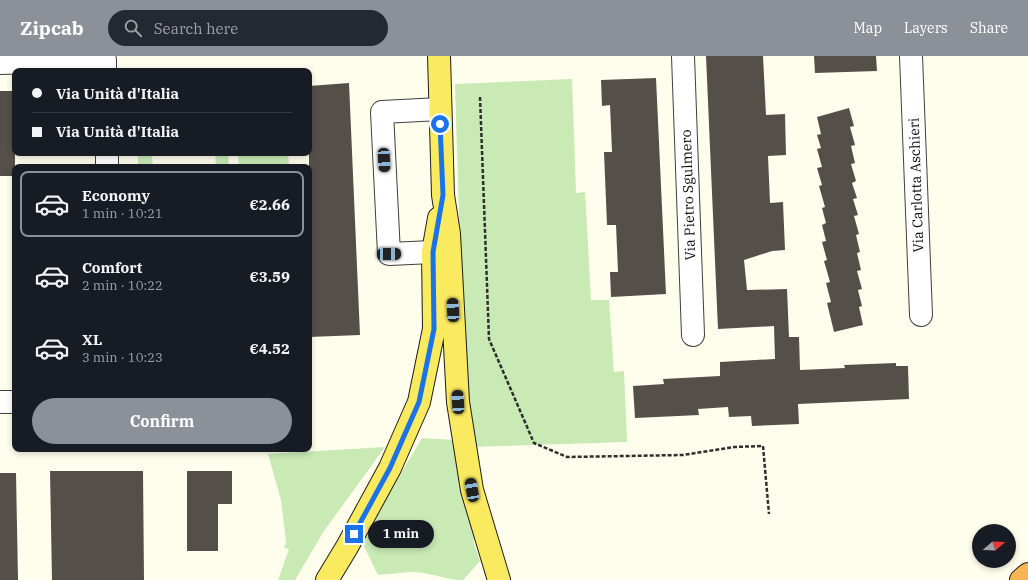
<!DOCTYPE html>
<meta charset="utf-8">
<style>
:root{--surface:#171b24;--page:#242831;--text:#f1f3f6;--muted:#9ea1a6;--line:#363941;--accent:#8c9099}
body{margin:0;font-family:"IBM Plex Serif",serif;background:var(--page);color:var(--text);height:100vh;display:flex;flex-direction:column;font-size:15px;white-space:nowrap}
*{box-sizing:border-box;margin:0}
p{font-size:13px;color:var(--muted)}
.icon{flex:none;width:22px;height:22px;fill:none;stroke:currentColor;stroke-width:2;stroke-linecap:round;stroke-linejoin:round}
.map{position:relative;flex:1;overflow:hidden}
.side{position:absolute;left:12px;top:108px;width:300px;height:288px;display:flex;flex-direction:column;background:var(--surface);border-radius:8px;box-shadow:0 2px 6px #0003}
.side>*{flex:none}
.banner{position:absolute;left:12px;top:12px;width:300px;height:88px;border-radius:8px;box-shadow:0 2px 6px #0003;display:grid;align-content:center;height:88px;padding:0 20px;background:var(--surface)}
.needle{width:26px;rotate:71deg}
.tools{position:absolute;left:972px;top:468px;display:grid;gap:8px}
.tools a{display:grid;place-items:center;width:44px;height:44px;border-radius:50%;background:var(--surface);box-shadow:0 2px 6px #0003;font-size:20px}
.end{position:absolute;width:18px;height:18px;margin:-9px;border:5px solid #1a73e8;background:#fff;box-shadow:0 0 0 2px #fff}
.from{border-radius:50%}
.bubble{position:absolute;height:28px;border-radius:14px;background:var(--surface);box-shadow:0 2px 6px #0003;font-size:13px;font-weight:700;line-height:28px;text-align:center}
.car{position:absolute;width:12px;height:24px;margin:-12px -6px;border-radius:5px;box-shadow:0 0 3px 1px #0007;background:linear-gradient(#222 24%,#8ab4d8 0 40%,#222 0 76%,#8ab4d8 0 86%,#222 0)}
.banner b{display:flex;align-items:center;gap:14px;height:38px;font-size:15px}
.banner b+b{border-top:1px solid var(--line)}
.banner i{width:10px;height:10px;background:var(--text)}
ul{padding:7px 0 0;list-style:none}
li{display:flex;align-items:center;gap:12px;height:66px;margin:0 8px 6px;padding:0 12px;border:2px solid transparent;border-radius:8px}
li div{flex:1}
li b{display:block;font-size:15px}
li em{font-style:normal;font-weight:700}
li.on{border-color:var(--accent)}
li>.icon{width:36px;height:36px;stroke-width:1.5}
.cta{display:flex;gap:8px;margin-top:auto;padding:8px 20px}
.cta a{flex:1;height:46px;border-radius:24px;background:var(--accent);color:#fff;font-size:16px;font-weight:700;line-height:46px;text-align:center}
header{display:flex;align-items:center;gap:24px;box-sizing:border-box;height:56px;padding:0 20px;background:var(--accent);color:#fff}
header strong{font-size:19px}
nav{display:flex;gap:22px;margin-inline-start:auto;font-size:14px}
.search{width:280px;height:36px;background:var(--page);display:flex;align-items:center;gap:10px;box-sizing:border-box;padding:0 14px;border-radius:22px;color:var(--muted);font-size:15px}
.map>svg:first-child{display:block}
.green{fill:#c9e9b5}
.building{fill:#554f49}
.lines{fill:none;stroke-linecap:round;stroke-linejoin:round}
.minor-casing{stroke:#3f3f3f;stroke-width:24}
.major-casing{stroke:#1d1d1d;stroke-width:24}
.highway-casing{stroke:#1d1d1d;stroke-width:24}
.path{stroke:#2e2e2e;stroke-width:2.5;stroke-dasharray:4 2;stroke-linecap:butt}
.minor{stroke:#fff;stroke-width:22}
.major{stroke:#faea60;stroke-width:22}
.highway{stroke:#f6b452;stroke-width:22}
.route{stroke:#1a73e8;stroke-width:5}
.labels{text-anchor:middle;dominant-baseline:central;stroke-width:4;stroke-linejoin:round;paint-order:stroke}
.street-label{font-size:14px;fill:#0c0c0c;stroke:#fff}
</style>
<header>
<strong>Zipcab</strong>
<div class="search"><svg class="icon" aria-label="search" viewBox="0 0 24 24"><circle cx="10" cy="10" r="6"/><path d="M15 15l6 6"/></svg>Search here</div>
<nav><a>Map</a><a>Layers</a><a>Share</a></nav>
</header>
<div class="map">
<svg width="1028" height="524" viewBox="0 0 1028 524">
<rect width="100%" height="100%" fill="#fffeec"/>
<path class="green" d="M 572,23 L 576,137 L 585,136 L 591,244 L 609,244 L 614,316 L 624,315 L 627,386 L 473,391 L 468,363 L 460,196 L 455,28 Z
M 215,97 L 228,97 L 229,111 L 216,111 Z
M 238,97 L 288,97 L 289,111 L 239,111 Z
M 138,99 L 152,99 L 153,111 L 138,111 Z
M 422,382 L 455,384 L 479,483 L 473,485 L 480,505 L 463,524 C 447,524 432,517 416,516 C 404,516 390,518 378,519 L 361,484 Z
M 385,391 L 324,475 L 295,524 L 278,524 L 289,493 L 284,492 L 286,486 L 281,444 L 268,398 Z"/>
<path class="building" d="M 706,0 L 763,0 L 766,59 L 785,58 L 786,99 L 768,100 L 770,147 L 783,146 L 785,194 L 772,195 L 744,204 L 747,234 L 787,233 L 789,281 L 799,281 L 800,314 L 845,312 L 844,309 L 896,307 L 896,310 L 908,310 L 909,343 L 798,348 L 799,368 L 752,370 L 751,360 L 729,361 L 728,351 L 698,353 L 699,359 L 635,362 L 633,330 L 664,328 L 663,323 L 720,320 L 720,306 L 775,303 L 774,270 L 718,273 Z
M 814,0 L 876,0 L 877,15 L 815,17 Z
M 656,22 L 666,238 L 611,241 L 610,216 L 618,216 L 616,169 L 607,169 L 604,96 L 612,96 L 610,49 L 602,50 L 601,24 Z
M 349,27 L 360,279 L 309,281 L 309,30 Z
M 0,35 L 15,35 L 15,120 L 0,120 Z
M 849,52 L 854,70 L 850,71 L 855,89 L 851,90 L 855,107 L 851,108 L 856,125 L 852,127 L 857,142 L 853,143 L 858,159 L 854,160 L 859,178 L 856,179 L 860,196 L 857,197 L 861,214 L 857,215 L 862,233 L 858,234 L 862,250 L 859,251 L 863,269 L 834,276 L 827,247 L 831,246 L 826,227 L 830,226 L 824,205 L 827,204 L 822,186 L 826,185 L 822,169 L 826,167 L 822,152 L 825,151 L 819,130 L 822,129 L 817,112 L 822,111 L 817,93 L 821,92 L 817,79 L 821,78 L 817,61 Z
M 50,415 L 143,415 L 144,524 L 52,524 Z
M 187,415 L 232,415 L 232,448 L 218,448 L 218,495 L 187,495 Z
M 0,417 L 16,417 L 18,524 L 0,524 Z"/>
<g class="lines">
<defs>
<path id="minor" d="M 683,0 L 693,279
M 911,0 L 921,259
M 0,7 L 105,4 L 105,15
M 107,97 L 107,111
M 433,196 L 389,198 L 382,56 L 440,53
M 0,346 L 15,346"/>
<path id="major" d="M 439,0 L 443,139 L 449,178 L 458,346 L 472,434 L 499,524
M 327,524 L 347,491 L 390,412 L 419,346 L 434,273 L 433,196 L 439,162"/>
<path id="highway" d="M 1021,524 L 1028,518"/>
</defs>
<use href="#minor" class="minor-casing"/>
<use href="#major" class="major-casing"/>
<use href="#highway" class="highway-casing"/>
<path class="path" d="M 480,41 L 489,283 L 534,387 L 567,401 L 683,399 L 734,391 L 763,390 L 769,458"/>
<use href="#minor" class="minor"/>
<use href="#major" class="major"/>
<use href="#highway" class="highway"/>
</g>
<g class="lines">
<path class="route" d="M 354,478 L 390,412 L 419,346 L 434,273 L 433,196 L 443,139 L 440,68"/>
</g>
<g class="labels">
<g class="street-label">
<text transform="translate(916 129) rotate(-92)">Via Carlotta Aschieri</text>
<text transform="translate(688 139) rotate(-92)">Via Pietro Sgulmero</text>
</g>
</g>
</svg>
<div class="tools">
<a><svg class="needle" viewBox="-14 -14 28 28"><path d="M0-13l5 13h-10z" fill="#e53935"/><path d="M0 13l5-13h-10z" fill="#9ea1a6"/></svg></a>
</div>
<i class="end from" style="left:440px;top:68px"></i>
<i class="end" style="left:354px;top:478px"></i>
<div class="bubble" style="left:368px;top:464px;width:66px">1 min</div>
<i class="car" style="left:384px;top:104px;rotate:177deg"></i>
<i class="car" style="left:389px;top:198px;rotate:89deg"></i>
<i class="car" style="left:453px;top:254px;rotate:357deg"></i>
<i class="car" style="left:458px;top:346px;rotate:357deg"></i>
<i class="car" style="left:472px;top:434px;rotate:350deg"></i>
<div class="banner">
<b><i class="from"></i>Via Unità d'Italia</b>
<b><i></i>Via Unità d'Italia</b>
</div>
<section class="side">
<ul>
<li class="on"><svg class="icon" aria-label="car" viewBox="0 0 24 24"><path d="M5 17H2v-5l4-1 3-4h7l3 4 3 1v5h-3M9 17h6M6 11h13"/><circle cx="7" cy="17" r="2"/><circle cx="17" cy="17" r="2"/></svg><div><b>Economy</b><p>1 min · 10:21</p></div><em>€2.66</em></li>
<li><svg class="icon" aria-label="car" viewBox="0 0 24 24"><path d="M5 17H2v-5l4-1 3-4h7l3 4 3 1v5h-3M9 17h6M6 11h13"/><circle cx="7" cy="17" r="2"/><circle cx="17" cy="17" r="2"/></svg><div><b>Comfort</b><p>2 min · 10:22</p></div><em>€3.59</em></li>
<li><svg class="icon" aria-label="car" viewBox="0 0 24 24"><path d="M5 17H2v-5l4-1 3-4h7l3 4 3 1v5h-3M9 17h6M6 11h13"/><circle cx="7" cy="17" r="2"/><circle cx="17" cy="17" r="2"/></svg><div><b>XL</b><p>3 min · 10:23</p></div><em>€4.52</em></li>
</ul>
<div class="cta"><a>Confirm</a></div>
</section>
</div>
